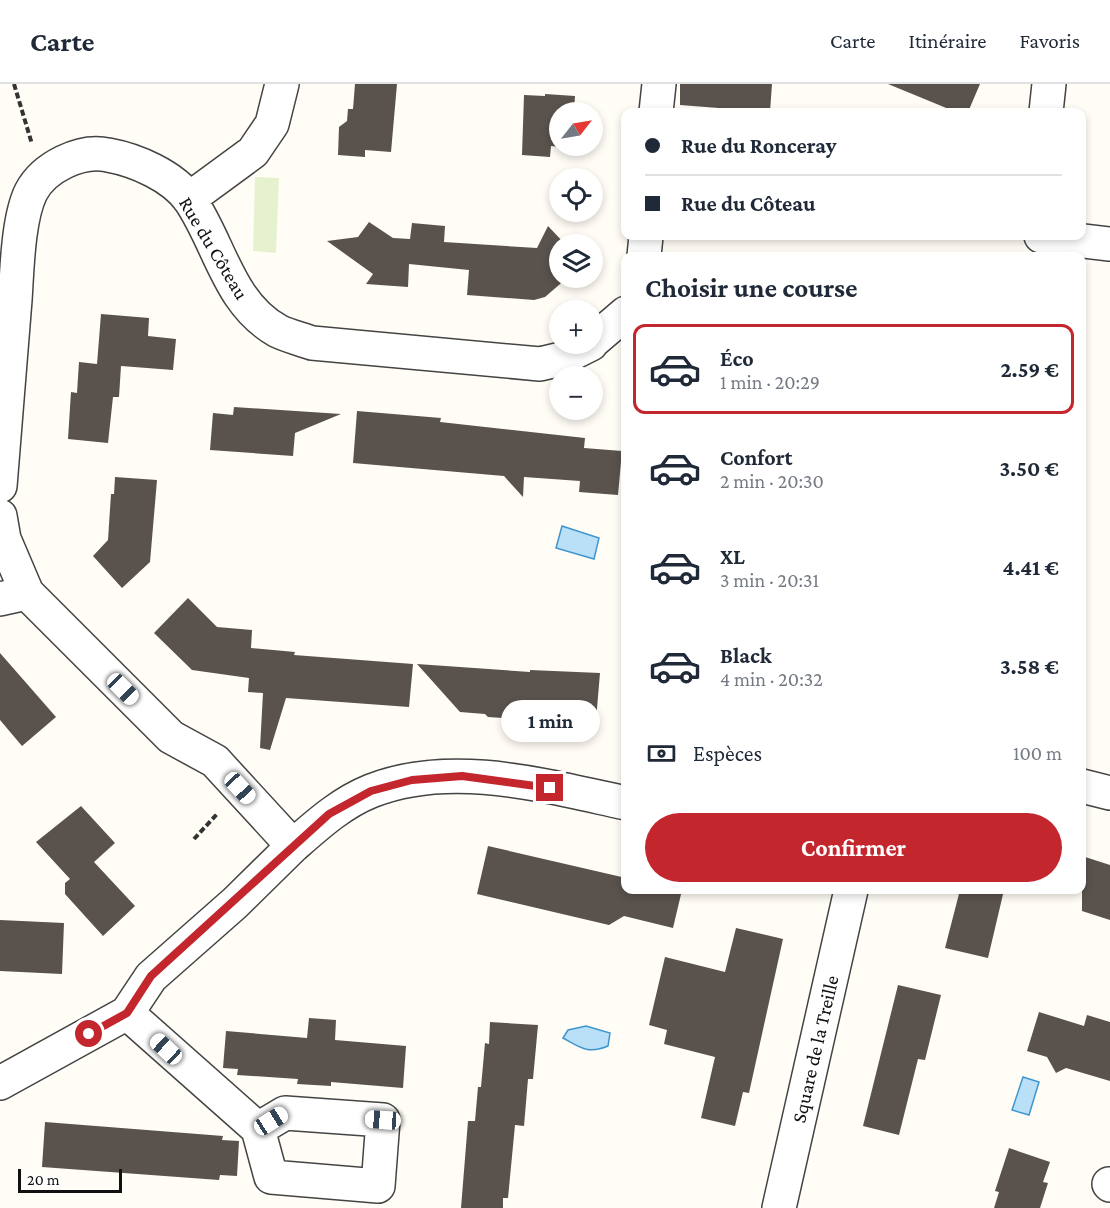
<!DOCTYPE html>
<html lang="fr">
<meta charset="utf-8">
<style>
:root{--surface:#fff;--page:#f6f6f7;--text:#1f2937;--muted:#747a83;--line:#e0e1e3;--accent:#c4262e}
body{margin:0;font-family:"Crimson Pro",serif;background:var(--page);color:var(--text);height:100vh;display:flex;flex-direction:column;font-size:22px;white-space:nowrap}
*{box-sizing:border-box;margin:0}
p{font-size:20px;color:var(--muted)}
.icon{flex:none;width:33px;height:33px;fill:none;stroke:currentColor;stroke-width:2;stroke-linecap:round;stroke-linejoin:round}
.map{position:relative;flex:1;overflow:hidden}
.sheet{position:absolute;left:621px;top:168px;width:465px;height:642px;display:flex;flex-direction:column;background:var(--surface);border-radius:12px;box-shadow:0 3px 9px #0003}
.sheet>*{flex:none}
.banner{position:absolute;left:621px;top:24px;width:465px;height:132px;border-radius:12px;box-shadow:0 3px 9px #0003;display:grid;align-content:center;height:132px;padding:0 24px;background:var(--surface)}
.needle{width:39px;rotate:59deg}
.fabs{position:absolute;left:549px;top:18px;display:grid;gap:12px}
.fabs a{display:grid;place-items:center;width:54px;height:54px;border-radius:50%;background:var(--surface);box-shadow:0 3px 9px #0003;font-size:30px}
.scale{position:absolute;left:18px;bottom:15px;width:104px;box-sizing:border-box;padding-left:6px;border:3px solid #111;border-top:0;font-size:16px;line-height:21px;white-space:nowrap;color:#111;-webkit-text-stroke:4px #fff;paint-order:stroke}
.end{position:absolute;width:27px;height:27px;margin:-14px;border:8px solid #c4262e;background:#fff;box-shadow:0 0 0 3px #fff}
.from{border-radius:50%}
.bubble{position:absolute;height:42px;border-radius:21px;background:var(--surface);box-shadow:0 3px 9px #0003;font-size:20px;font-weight:700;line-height:42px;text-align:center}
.car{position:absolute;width:18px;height:36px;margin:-18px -9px;border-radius:8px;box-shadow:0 0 4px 2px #0007;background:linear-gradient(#fff 24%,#345 0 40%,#fff 0 76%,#345 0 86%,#fff 0)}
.banner b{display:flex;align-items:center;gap:21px;height:57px;font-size:22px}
.banner b+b{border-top:2px solid var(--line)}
.banner i{width:15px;height:15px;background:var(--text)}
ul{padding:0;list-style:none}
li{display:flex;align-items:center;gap:18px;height:90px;margin:0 12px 9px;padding:0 12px;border:3px solid transparent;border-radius:12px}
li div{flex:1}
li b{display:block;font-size:22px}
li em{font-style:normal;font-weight:700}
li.current{border-color:var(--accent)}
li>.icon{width:54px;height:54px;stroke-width:1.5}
h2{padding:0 24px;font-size:27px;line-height:72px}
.pay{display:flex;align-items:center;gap:15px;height:66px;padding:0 24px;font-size:22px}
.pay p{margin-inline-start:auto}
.primary-button{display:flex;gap:12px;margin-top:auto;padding:12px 24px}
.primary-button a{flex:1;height:69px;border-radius:36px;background:var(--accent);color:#fff;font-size:24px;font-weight:700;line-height:69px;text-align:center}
header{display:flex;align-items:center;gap:36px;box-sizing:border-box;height:84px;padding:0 30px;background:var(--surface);border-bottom:2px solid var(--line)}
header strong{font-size:28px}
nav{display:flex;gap:33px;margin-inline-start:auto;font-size:21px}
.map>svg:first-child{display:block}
.pitch{fill:#e6f2cf}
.water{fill:#b9e0f7;stroke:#3f96cf;stroke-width:1.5}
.building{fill:#5a524d}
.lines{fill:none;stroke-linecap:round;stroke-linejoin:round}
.minor-casing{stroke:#444;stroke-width:36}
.path{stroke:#333;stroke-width:4;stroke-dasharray:6 3;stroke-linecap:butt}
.minor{stroke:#fff;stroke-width:33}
.route{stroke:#c4262e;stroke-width:8}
.labels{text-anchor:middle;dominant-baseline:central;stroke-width:6;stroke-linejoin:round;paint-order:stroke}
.street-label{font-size:20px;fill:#111;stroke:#fff}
</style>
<header>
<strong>Carte</strong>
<nav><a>Carte</a><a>Itinéraire</a><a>Favoris</a></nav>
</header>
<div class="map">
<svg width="1110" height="1124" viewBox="0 0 1110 1124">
<rect width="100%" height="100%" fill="#fffdf5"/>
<path class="pitch" d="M 255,93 L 279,94 L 276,169 L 253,167 Z"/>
<path class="water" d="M 562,442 L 599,454 L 594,475 L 556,464 Z
M 586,942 L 610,949 L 608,962 C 587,971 578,962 563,954 L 568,946 Z
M 1023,993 L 1039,998 L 1029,1031 L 1012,1026 Z"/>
<path class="building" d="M 355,0 L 397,0 L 391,68 L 365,66 L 365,73 L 338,71 L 339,43 L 347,37 L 348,25 L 353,25 Z
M 680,0 L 772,0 L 770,28 L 680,21 Z
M 888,0 L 980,0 L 968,28 L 956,28 Z
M 545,10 L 575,12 L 574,28 L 560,28 L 560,62 L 571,62 L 570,64 L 551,62 L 550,73 L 522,71 L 524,11 L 545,12 Z
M 369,138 L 393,154 L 410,155 L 412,139 L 445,142 L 444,158 L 537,164 L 548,142 L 565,160 L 560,160 L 560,194 L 567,194 L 545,213 L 534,216 L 467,211 L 469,186 L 409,180 L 408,203 L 366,200 L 373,190 L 327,157 L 358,153 Z
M 101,230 L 149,234 L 148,252 L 176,255 L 173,286 L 121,282 L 119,313 L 113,313 L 108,359 L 68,355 L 71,308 L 77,309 L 79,278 L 97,280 Z
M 234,323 L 341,330 L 295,349 L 293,372 L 210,366 L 213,329 L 233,331 Z
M 357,327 L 441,334 L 440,338 L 585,354 L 584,364 L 622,367 L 618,411 L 579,408 L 580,397 L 524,393 L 523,413 L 504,392 L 353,379 Z
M 115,393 L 157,396 L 150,478 L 122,504 L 93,472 L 108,456 L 111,410 L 114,410 Z
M 188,514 L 217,543 L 252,546 L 251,564 L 295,568 L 294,571 L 413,580 L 409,623 L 286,614 L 270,666 L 260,664 L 263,609 L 248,608 L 249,594 L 192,586 L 154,549 Z
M 0,569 L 56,633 L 22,662 L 0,636 Z
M 417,580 L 530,588 L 530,586 L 600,589 L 596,636 L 578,635 L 573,639 L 488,633 L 485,630 L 460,628 Z
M 81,722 L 115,759 L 94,778 L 135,822 L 103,852 L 65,810 L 65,799 L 70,795 L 36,758 Z
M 488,762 L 626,794 L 626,806 L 682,806 L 673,844 L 624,832 L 609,841 L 477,810 Z
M 1082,772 L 1110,781 L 1110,836 L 1082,827 Z
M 960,806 L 1004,806 L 988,874 L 945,864 Z
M 0,836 L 64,839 L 62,890 L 0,887 Z
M 736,844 L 783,855 L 749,1009 L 743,1008 L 735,1042 L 701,1034 L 715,973 L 664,960 L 667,946 L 649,941 L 665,873 L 725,888 Z
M 898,901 L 941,911 L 925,976 L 918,975 L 899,1051 L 863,1042 Z
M 1039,928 L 1084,942 L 1087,931 L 1110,938 L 1110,997 L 1066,984 L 1056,989 L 1047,973 L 1027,967 Z
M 309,934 L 336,936 L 335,956 L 406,962 L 403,1004 L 331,998 L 331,1002 L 297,1000 L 298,995 L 237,991 L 238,985 L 223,984 L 226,947 L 307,954 Z
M 490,938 L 538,941 L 533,995 L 528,995 L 524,1042 L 515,1041 L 508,1114 L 503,1114 L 503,1124 L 461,1124 L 468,1037 L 475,1037 L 478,1003 L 481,1003 L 485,959 L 489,960 Z
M 45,1038 L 223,1052 L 222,1056 L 239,1057 L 237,1092 L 220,1091 L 219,1096 L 42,1083 Z
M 1009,1064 L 1050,1078 L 1043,1098 L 1048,1099 L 1040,1124 L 994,1124 L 999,1108 L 995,1107 Z"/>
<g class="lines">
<defs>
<path id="minor" d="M 656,28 L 659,0
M 1046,28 L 1049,0
M 189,115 L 253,68 L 272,40 L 282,0
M 1041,152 L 1110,160
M 644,172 L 646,152
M 592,258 L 626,229
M 0,402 C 5,340 10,278 15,216 C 17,186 18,134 31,108 C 44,83 81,65 108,71 C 136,76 173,92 190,116 C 220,160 228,219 278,247 C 288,252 301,255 312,259 L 540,280 L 561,275 L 591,260
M 0,432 L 4,455 L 27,509 L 171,653 L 215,677 L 293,762 C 317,741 341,719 371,707 C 451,675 546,702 626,719
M 0,515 L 27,509
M 1082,702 L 1110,709
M 127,929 L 258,1045 L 271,1093 L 378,1102 L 383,1036 L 285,1029 L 258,1045
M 0,999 L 127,929 L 151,893 L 235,819 L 293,762
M 1109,1100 L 1110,1101
M 779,1124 L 851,806"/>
</defs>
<use href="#minor" class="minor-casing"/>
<path class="path" d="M 14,0 L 32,60
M 194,755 L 218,729"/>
<use href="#minor" class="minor"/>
</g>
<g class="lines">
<path class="route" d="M 89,950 L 127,929 L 151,892 L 329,730 L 371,707 L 412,696 L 462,692 L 550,704"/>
</g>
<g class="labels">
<g class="street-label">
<text transform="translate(214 164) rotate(59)">Rue du Côteau</text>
<text transform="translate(815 965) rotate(-77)">Square de la Treille</text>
</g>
</g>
</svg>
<div class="fabs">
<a><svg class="needle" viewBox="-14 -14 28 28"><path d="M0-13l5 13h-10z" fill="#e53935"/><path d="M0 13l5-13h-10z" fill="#747a83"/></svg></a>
<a><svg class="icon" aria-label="locate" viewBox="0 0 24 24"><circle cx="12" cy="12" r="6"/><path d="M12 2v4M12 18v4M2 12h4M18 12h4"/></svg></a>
<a><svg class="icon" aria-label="layers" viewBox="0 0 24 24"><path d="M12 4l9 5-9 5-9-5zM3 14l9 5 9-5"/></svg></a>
<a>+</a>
<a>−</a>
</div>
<div class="scale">20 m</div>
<i class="end from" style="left:89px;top:950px"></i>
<i class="end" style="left:550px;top:704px"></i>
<div class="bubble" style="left:501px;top:616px;width:99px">1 min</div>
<i class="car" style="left:123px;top:605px;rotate:135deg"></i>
<i class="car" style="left:240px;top:704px;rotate:137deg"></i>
<i class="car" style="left:166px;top:965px;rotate:313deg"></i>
<i class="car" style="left:383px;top:1036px;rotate:274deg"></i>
<i class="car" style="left:271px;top:1037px;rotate:58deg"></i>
<div class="banner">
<b><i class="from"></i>Rue du Ronceray</b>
<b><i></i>Rue du Côteau</b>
</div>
<section class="sheet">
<h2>Choisir une course</h2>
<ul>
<li class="current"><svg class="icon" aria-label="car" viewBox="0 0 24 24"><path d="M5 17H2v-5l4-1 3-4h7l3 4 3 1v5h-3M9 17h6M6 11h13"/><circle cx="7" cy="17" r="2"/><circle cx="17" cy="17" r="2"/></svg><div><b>Éco</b><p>1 min · 20:29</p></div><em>2.59 €</em></li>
<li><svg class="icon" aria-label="car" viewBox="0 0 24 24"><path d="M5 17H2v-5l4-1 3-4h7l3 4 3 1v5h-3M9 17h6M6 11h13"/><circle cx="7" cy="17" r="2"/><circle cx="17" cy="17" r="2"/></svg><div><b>Confort</b><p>2 min · 20:30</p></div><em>3.50 €</em></li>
<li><svg class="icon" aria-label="car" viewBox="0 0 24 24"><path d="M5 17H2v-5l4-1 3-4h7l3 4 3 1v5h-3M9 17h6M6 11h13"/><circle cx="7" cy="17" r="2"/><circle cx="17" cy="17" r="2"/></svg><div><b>XL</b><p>3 min · 20:31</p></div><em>4.41 €</em></li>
<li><svg class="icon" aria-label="car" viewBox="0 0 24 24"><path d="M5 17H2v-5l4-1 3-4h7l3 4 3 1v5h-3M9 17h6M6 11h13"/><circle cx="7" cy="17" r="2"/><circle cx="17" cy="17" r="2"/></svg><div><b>Black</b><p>4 min · 20:32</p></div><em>3.58 €</em></li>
</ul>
<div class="pay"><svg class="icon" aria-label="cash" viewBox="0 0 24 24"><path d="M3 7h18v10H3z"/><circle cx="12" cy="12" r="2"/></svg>Espèces<p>100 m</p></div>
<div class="primary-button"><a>Confirmer</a></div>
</section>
</div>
